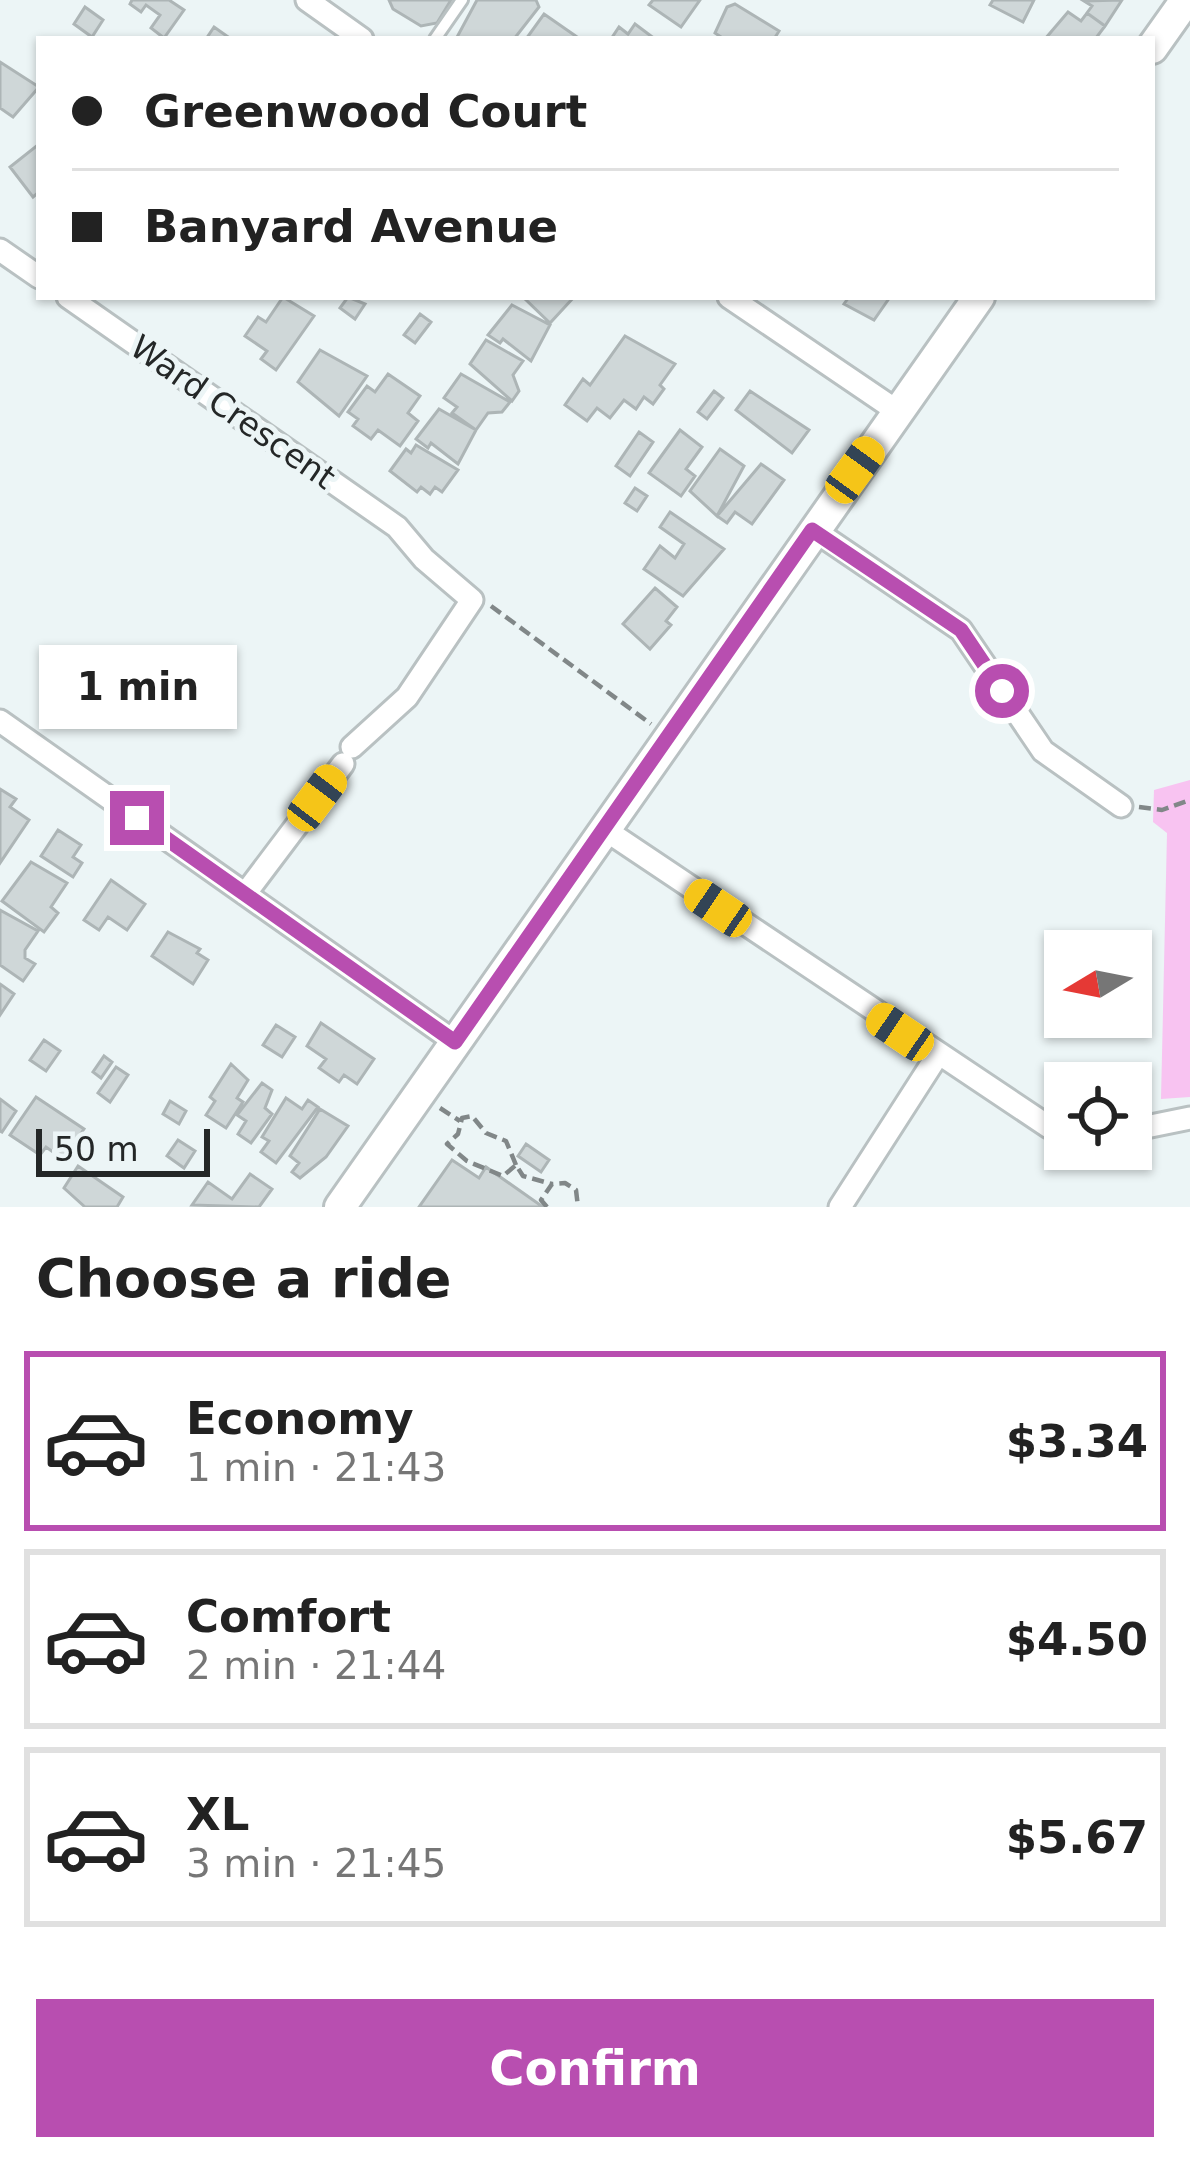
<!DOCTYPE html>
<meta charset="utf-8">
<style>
:root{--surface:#fff;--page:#f2f2f2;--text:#222;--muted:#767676;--line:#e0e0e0;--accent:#b84eb0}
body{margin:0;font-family:"DejaVu Sans",sans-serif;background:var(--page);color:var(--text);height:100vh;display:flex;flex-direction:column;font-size:45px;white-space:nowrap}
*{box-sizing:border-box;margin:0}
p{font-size:39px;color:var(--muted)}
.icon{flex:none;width:66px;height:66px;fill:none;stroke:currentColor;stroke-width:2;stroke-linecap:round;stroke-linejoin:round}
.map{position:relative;height:1207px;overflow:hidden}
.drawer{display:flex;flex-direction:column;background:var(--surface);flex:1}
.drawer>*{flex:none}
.banner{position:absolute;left:36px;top:36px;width:1119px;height:264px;border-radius:0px;box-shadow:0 3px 9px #0004;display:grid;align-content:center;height:264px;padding:0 36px;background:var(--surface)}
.needle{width:78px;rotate:260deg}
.tools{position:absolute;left:1044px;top:930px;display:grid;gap:24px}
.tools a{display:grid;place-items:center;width:108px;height:108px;border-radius:0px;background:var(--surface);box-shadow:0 3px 9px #0004;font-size:60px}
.scale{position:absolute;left:36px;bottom:30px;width:174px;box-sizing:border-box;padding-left:12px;border:6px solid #242727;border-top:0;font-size:33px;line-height:42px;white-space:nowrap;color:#242727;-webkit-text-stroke:9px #ecf5f6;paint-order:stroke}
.end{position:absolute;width:54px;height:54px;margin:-27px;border:15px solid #b84eb0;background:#fff;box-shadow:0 0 0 6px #fff}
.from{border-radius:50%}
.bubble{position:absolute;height:84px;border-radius:0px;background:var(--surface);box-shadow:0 3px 9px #0004;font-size:39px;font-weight:800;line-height:84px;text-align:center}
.car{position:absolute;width:36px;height:72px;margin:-36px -18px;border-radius:15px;box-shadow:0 0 9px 3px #0007;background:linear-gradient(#f5c518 24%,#345 0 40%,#f5c518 0 76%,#345 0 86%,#f5c518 0)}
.banner b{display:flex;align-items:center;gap:42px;height:114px;font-size:45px}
.banner b+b{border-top:3px solid var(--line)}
.banner i{width:30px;height:30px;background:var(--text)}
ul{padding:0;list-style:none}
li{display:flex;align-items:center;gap:36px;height:180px;margin:0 24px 18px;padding:0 12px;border:6px solid var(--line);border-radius:0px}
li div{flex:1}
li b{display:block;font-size:45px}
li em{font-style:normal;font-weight:800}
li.active{border-color:var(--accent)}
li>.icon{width:108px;height:108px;stroke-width:1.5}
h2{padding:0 36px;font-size:54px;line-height:144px}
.button{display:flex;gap:24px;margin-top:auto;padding:24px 36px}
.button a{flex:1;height:138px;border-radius:0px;background:var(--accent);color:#fff;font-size:48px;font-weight:800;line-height:138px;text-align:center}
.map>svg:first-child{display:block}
.green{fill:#f8c3f1}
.building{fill:#cfd7d8;stroke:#adb5b6;stroke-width:3}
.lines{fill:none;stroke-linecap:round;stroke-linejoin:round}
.lane-casing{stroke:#b9c1c2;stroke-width:16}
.street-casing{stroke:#b9c1c2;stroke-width:27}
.secondary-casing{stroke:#b9c1c2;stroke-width:36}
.path{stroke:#818788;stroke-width:4.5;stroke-dasharray:12 6;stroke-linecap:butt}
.lane{stroke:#fff;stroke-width:10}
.street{stroke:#fff;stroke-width:21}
.secondary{stroke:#fff;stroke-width:30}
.route{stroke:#b84eb0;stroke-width:15}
.labels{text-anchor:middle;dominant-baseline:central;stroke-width:10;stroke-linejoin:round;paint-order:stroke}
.street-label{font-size:33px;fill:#242727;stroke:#ecf5f6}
</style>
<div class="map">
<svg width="1190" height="1207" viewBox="0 0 1190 1207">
<rect width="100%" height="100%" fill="#ecf5f6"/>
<path class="green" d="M 1190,780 L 1190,1097 L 1161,1099 L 1167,833 L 1153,822 L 1154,790 Z"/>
<path class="building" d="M 132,0 L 169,0 L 184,10 L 164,38 L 151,28 L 160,15 L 146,5 L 141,12 L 130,4 Z
M 389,0 L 451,0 L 437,23 L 421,26 L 393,9 Z
M 477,0 L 536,0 L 539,7 L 514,39 L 456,39 Z
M 653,0 L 700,0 L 681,27 L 649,5 Z
M 993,0 L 1034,0 L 1023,22 L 990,5 Z
M 1122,0 L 1105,26 L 1087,13 L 1092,6 L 1084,1 Z
M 735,4 L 779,31 L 774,39 L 724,39 L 715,33 L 727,7 Z
M 85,7 L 103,20 L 92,37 L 74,24 Z
M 1068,12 L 1081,21 L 1087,13 L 1105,26 L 1096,38 L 1045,39 Z
M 544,14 L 580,39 L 526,39 Z
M 635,24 L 655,39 L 611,39 L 619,27 L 628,34 Z
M 214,27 L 231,39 L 237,39 L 206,39 Z
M 0,62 L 39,87 L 13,117 L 0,108 Z
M 39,144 L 39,192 L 33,197 L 10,167 Z
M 283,297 L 314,316 L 276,370 L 261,359 L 267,351 L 245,336 L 258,317 L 266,322 Z
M 348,297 L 365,304 L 355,319 L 340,308 Z
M 523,297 L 574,297 L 550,323 Z
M 849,297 L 890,297 L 874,320 L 844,304 Z
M 512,305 L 550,325 L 531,361 L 503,339 L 500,343 L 488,335 Z
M 420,314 L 431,322 L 415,343 L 404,335 Z
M 625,336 L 675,364 L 660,385 L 664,389 L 653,404 L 644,397 L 636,409 L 624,400 L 610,418 L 597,408 L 587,421 L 565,405 L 583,379 L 590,385 Z
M 486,340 L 523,361 L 513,375 L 519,391 L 512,401 L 470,364 Z
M 320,350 L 367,376 L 339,416 L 298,382 Z
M 388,374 L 420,396 L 408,413 L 418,421 L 400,446 L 378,430 L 371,439 L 353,426 L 358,419 L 348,412 L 367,386 L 375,392 Z
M 461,374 L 510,402 L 502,412 L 488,413 L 476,430 L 452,413 L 457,407 L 444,398 Z
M 714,391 L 723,398 L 707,419 L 698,412 Z
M 750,391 L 809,430 L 792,453 L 736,410 Z
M 439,409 L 476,430 L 458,464 L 431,443 L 428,448 L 416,439 Z
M 680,430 L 702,447 L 686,469 L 695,476 L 681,496 L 649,473 Z
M 639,432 L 653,442 L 630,476 L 616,466 Z
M 416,445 L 458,470 L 442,492 L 435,487 L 430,494 L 421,487 L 417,492 L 390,471 L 406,449 L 411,453 Z
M 720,449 L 744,466 L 717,516 L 690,491 Z
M 761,464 L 784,480 L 752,524 L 735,512 L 727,523 L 717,516 Z
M 635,488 L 647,496 L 637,511 L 625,503 Z
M 670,512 L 724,549 L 683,596 L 644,569 L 660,546 L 675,558 L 684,544 L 660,527 Z
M 655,588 L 677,607 L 666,621 L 671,625 L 650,649 L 623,624 Z
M 0,789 L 16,799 L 10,807 L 29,820 L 0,863 Z
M 58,830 L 81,845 L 73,857 L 82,863 L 73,877 L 41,856 Z
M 31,862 L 67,883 L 51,907 L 58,913 L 44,932 L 2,901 Z
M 111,880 L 145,904 L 127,930 L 108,917 L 99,930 L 84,920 Z
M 0,910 L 38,931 L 25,950 L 25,958 L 35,964 L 23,981 L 0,965 Z
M 168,932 L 200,949 L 197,953 L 208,960 L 193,984 L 152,956 Z
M 0,984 L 14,994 L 0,1015 Z
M 321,1023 L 374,1059 L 357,1084 L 344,1075 L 339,1082 L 319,1068 L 326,1059 L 307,1046 Z
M 276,1025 L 295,1037 L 282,1057 L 263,1045 Z
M 44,1040 L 60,1051 L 46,1071 L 30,1060 Z
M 104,1056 L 112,1062 L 101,1078 L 93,1072 Z
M 231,1064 L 248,1080 L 237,1098 L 243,1102 L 226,1128 L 206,1115 L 215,1101 L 210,1097 Z
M 116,1067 L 128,1075 L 110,1102 L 98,1093 Z
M 262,1083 L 272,1090 L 265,1108 L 272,1114 L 251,1143 L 238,1134 L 246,1121 L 237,1115 Z
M 36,1097 L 84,1129 L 63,1159 L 46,1147 L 40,1155 L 10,1135 Z
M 286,1098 L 302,1109 L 308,1100 L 318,1107 L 276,1163 L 261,1152 L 269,1141 L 262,1137 Z
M 0,1099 L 16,1111 L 2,1132 L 0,1131 Z
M 170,1101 L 186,1111 L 179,1124 L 163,1114 Z
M 320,1109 L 348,1126 L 326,1157 L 300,1178 L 292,1172 L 299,1163 L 290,1156 Z
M 178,1140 L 195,1151 L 184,1168 L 167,1156 Z
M 526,1144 L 549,1160 L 541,1172 L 518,1156 Z
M 452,1160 L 479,1178 L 486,1167 L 543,1207 L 419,1207 Z
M 78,1166 L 123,1197 L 117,1207 L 85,1207 L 64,1188 Z
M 250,1174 L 272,1189 L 259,1207 L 192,1205 L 208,1182 L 232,1199 Z"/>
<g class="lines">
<defs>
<path id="lane" d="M 435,39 L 462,0"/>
<path id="street" d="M 307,0 L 362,39
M 0,250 L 39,277
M 68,297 L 397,527 L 424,559 L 472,600 L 407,697 L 352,747
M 729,297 L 897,411
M 812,529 L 961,630 L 1043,751 L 1121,806
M 0,721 L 455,1042
M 607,831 L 1049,1127 L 1065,1129
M 245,894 L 343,764
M 1131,1130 L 1190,1118
M 840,1207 L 937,1056"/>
<path id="secondary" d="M 1152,48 L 1186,0
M 340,1207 L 979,297"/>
</defs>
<use href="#lane" class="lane-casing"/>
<use href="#street" class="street-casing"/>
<use href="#secondary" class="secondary-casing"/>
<path class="path" d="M 491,606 L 651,724
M 1139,807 L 1162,810 L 1190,800
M 440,1108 L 460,1121
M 516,1165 L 506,1141 L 486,1133 L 472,1116 L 462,1118 L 458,1134 L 447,1144 L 467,1161 L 503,1176 L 516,1165 L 523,1176 L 552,1184
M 547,1207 L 541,1200 L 552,1184 L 565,1183 L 576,1190 L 578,1207"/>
<use href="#lane" class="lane"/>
<use href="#street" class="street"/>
<use href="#secondary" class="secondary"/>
</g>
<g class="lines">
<path class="route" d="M 137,818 L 455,1042 L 812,530 L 961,630 L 1002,691"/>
</g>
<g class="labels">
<g class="street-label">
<text transform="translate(233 412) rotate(35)">Ward Crescent</text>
</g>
</g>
</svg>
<div class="tools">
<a><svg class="needle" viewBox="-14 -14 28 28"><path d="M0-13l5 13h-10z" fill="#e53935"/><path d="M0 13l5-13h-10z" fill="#767676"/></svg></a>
<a><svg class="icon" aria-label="locate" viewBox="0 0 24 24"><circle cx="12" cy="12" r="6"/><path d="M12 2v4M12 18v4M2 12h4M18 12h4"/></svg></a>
</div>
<div class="scale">50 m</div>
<i class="end from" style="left:1002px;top:691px"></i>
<i class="end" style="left:137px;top:818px"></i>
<div class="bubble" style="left:39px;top:645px;width:198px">1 min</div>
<i class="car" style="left:855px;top:470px;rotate:36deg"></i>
<i class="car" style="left:317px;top:798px;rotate:37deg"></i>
<i class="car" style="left:718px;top:908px;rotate:304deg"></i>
<i class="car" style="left:900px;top:1032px;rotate:304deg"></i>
<div class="banner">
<b><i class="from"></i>Greenwood Court</b>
<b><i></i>Banyard Avenue</b>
</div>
</div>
<section class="drawer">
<h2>Choose a ride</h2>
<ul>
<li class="active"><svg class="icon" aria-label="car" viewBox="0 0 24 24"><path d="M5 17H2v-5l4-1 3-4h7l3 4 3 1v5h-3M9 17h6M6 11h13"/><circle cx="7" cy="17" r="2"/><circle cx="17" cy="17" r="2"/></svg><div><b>Economy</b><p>1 min · 21:43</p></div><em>$3.34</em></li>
<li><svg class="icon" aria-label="car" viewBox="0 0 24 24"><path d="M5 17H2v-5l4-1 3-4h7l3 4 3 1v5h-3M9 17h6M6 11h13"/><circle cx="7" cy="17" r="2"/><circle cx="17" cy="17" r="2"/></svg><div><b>Comfort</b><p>2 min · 21:44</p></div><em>$4.50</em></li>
<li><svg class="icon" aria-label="car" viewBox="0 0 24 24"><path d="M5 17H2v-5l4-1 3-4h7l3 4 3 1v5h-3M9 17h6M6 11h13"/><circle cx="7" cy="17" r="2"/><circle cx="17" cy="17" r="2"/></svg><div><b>XL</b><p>3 min · 21:45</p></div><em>$5.67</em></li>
</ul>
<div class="button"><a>Confirm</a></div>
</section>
